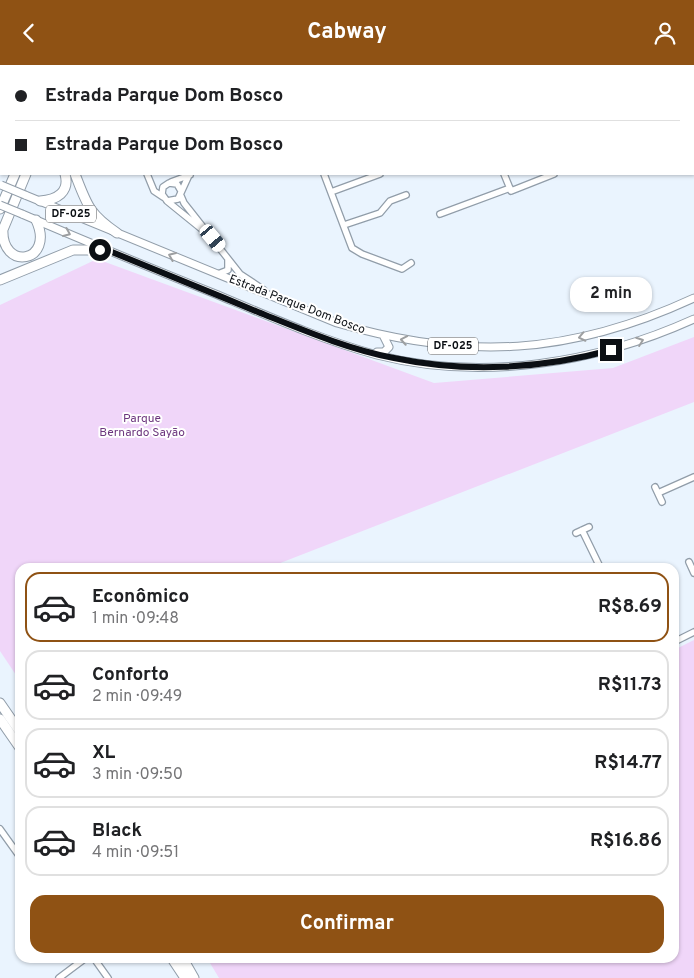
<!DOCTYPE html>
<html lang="pt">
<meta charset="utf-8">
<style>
:root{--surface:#fff;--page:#f2f2f2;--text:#202124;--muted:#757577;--line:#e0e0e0;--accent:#8f5214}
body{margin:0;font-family:Overpass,sans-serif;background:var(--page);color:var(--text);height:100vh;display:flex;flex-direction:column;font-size:19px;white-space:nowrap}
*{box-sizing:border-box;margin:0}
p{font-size:16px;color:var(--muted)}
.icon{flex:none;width:28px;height:28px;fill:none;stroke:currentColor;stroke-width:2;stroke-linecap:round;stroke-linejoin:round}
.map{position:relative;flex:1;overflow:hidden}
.sheet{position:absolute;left:15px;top:498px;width:664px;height:400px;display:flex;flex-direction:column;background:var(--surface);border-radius:15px;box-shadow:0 1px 4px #0004}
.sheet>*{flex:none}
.banner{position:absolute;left:0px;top:0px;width:695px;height:110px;box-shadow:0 1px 4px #0004;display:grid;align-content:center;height:110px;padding:0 15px;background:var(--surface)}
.end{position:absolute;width:22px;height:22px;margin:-11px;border:6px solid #0b0f14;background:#fff;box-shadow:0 0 0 2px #fff}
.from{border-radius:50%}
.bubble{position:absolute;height:35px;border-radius:15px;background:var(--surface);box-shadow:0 1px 4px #0004;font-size:16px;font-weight:700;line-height:35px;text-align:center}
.car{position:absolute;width:15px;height:30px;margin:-15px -8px;border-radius:6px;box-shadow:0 0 4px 1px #0007;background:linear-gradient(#fff 24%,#345 0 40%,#fff 0 76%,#345 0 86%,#fff 0)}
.banner b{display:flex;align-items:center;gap:18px;height:48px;font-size:19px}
.banner b+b{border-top:1px solid var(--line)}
.banner i{width:12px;height:12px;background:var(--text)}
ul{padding:9px 0 0;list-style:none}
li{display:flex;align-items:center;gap:15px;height:70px;margin:0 10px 8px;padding:0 5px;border:2px solid var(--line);border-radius:15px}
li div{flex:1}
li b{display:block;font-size:19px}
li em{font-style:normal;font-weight:700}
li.on{border-color:var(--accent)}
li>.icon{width:45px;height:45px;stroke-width:1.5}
.cta{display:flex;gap:10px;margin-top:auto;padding:10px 15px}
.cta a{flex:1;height:58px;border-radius:15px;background:var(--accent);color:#fff;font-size:20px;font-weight:700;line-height:58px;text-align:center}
header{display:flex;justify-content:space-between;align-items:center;height:65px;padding:0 15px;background:var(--accent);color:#fff;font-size:22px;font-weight:700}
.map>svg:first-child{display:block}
.green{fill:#f0d6f9}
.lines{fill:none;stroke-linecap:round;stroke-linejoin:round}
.minor-casing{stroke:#919da9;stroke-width:8}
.major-casing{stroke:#919da9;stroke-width:9}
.highway-casing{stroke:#919da9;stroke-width:11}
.minor{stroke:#fff;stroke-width:5.5}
.major{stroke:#fff;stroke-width:7}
.highway{stroke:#fff;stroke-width:9}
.major-bridge-casing{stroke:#919da9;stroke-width:9;stroke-linecap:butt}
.major-bridge{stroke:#fff;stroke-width:7}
.oneway{stroke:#9d9fa1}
.route{stroke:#0b0f14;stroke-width:6}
.labels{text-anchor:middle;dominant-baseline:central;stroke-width:4;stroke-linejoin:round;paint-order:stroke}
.shield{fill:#fff;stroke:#54575a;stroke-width:1}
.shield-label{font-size:11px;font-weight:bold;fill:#0b0f14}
.street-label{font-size:12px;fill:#0b0f14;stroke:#fff}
.park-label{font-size:12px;fill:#6c367e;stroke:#fff}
</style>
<header><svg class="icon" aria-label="back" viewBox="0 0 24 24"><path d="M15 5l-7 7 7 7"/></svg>Cabway<svg class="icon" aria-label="person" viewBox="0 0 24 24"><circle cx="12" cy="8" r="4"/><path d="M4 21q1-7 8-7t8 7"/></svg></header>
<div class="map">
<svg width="694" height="913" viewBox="0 0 694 913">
<rect width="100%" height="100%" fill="#eaf4fe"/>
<path class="green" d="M 97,194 L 434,318 L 613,303 L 694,272 L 694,337 L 270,502 L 20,502 L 20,616 L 0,586 L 0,240 Z
M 694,575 L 694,913 L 219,913 L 207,893 L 674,892 L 674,585 Z"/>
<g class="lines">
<defs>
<path id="minor" d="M 106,0 L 107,1
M 391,0 L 392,1
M 641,0 L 642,1
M 475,1 L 479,0
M 664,1 L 667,0
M 694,101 L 694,102
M 147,109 L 154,126 L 163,132
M 324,109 L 352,183 L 362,189 L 402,204 L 411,198
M 504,109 L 511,126 L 554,109
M 171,117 L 190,110
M 181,126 L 177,119 L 169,118 L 163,122 L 162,129 L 167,136 L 178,134 L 189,110
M 331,127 L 380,109
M 181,131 L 184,138 L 240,209 L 264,225
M 167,136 L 204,166
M 440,149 L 510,123
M 344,160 L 380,148 L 390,136 L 406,130
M 218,209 L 228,205 L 228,194
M 655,422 L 662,437
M 658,428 L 694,412
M 582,465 L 600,502
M 576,468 L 589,462
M 689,497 L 694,508
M 674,577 L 694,567
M 0,764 L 20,792
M 93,892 L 108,913
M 59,913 L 87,892"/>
<path id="major" d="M 25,130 L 337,258 C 467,296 571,290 694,233
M 22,149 C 87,177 153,204 218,230 C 270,252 322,275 377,290 C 482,317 597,298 694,254
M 377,287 L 384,287 L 389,282 L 384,272"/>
<path id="highway" d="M 45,1 L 45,0
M 56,1 L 56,0
M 0,63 L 1,62
M 0,76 L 1,76
M 75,109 C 87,140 89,149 117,168
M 40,136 C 57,135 70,127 65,109
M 0,144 L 15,109
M 3,163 C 0,207 56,198 36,155
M 2,167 L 26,109
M 0,215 L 73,185 L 107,185
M 0,638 L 20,667
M 0,654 L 20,683
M 171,892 L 185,913
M 182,892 L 194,913"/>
</defs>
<use href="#minor" class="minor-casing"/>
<use href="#major" class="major-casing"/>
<use href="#highway" class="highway-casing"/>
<use href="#minor" class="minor"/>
<use href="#major" class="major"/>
<use href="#highway" class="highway"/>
<defs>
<path id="major-bridge" d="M 1,120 L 25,130
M 0,140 L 22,149"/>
</defs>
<use href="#major-bridge" class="major-bridge-casing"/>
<use href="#major-bridge" class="major-bridge"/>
</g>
<defs><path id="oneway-chevron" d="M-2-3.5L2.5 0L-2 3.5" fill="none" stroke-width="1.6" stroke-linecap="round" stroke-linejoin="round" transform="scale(1.25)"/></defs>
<g class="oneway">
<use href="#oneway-chevron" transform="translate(67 168) rotate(23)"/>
<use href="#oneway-chevron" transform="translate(172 191) rotate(-157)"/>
<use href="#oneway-chevron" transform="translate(582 272) rotate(168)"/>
<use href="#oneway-chevron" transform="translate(404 275) rotate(-170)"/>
<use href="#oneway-chevron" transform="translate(640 276) rotate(-20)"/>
</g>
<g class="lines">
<path class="route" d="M 100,185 L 107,185 C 158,206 208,226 258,247 C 303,265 347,284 394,293 C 465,308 542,304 611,285"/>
</g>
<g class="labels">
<g class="shield">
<rect x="46" y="140.5" width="50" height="17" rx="4"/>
<rect x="428" y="272.5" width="50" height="17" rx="4"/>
</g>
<g class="shield-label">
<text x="71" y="149">DF-025</text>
<text x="453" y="281">DF-025</text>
</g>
<g class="street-label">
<text transform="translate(297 240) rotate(21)">Estrada Parque Dom Bosco</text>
</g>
<g class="park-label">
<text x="142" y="354">Parque<tspan x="142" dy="14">Bernardo Sayão</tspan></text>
</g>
</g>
</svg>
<i class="end from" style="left:100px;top:185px"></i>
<i class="end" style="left:611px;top:285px"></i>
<div class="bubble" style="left:570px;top:212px;width:82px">2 min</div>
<i class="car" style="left:213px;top:173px;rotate:140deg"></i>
<div class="banner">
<b><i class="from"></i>Estrada Parque Dom Bosco</b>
<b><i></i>Estrada Parque Dom Bosco</b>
</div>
<section class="sheet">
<ul>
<li class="on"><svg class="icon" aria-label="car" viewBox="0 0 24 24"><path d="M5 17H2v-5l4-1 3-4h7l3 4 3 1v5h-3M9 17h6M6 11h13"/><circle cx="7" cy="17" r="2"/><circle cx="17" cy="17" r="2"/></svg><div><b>Econômico</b><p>1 min · 09:48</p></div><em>R$8.69</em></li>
<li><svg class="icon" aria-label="car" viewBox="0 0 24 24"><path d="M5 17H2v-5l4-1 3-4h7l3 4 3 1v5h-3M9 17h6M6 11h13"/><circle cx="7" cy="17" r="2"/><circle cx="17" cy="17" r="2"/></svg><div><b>Conforto</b><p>2 min · 09:49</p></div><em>R$11.73</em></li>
<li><svg class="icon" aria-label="car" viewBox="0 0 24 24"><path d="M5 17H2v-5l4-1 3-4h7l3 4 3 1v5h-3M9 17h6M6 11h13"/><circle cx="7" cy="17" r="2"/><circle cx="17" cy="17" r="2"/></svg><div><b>XL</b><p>3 min · 09:50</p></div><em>R$14.77</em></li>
<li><svg class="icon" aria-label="car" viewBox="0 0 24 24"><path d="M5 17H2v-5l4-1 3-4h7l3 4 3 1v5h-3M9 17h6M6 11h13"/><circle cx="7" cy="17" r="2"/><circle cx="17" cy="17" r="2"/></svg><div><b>Black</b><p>4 min · 09:51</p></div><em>R$16.86</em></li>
</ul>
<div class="cta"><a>Confirmar</a></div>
</section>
</div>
